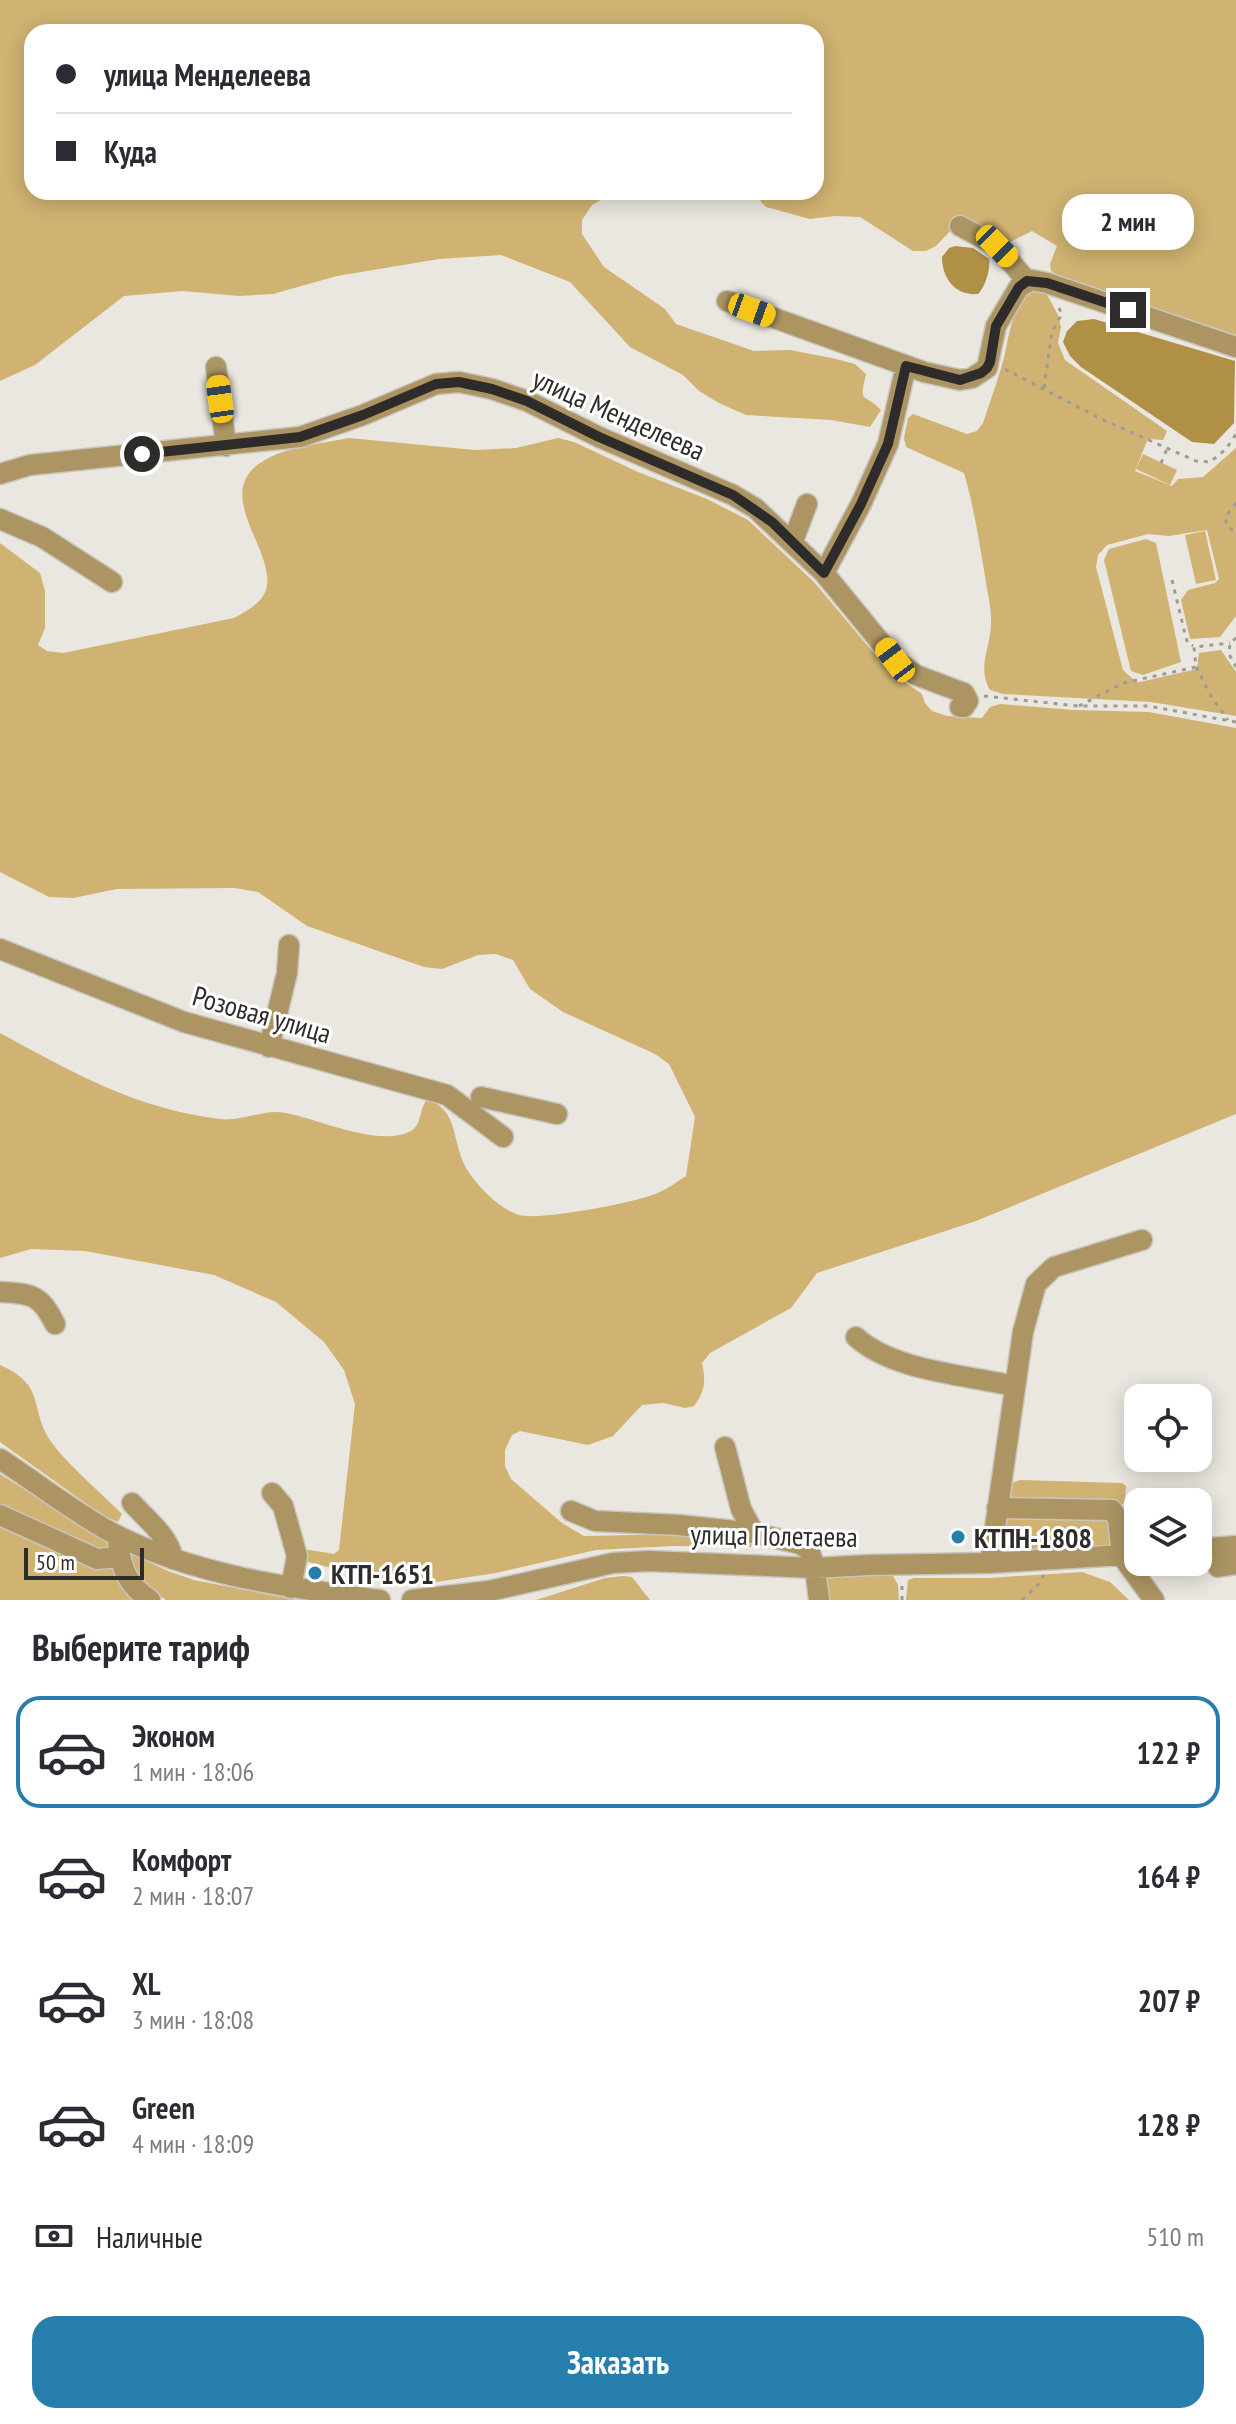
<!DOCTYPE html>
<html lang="ru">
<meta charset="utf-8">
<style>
:root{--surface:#fff;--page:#f2f2f3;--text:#2b2b33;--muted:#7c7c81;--line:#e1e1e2;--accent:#257eac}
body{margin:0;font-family:"PT Sans Narrow",sans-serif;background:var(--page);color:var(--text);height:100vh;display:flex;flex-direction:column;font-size:30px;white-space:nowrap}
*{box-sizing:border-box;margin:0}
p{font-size:26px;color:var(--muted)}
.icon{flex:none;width:44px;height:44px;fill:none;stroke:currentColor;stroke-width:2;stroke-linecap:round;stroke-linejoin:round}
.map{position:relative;height:1600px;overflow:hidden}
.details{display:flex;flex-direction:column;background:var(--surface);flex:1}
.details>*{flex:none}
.top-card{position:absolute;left:24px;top:24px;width:800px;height:176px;border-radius:24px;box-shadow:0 4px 20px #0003;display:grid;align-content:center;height:176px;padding:0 32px;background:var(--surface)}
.fabs{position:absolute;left:1124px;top:1384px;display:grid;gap:16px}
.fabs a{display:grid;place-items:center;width:88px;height:88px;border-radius:16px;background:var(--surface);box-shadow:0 4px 20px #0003;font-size:40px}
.scale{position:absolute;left:24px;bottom:20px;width:120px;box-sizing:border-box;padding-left:8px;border:4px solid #2d2c2a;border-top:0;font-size:22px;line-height:28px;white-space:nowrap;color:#2d2c2a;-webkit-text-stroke:6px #fff;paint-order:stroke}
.end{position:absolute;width:36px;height:36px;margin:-18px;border:10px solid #2d2c2a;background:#fff;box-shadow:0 0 0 4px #fff}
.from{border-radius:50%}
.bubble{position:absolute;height:56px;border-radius:24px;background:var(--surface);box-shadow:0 4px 20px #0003;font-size:26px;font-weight:700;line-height:56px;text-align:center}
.car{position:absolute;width:24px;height:48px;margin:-24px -12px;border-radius:10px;box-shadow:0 0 6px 2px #0007;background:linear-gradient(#f5c518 24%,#345 0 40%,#f5c518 0 76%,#345 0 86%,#f5c518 0)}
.top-card b{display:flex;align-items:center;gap:28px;height:76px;font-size:30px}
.top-card b+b{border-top:2px solid var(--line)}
.top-card i{width:20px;height:20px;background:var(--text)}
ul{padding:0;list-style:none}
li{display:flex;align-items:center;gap:24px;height:112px;margin:0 16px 12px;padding:0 16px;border:4px solid transparent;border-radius:24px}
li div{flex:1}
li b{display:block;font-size:30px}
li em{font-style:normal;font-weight:700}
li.selected{border-color:var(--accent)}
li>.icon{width:72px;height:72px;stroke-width:1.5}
h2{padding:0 32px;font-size:36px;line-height:96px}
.pay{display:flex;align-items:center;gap:20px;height:88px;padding:0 32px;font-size:30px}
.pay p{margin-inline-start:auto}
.action{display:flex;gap:16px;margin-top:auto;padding:16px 32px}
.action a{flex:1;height:92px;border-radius:24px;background:var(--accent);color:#fff;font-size:32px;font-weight:700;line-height:92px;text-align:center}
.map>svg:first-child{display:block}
.green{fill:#d0b372}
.water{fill:#b09044}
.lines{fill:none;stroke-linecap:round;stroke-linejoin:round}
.minor-casing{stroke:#c8c5bf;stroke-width:23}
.path{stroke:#9d9b96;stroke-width:3;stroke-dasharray:4 6;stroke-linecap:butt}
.minor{stroke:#ac9563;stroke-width:20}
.route{stroke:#2d2c2a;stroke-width:10}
.poi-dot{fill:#257eac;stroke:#fff;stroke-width:3}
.labels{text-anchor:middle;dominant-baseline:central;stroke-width:6;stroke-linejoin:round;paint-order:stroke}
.street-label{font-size:28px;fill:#2d2c2a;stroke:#fff}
.poi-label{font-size:28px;font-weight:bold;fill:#2d2c2a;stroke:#fff;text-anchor:start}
</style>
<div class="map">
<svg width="1236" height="1600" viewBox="0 0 1236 1600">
<rect width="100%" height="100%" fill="#eae7e0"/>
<path class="green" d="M 0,0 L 1236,0 L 1236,335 L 1059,276 L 1051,271 L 1050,264 L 1057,246 L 1032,231 L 1006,244 L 954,227 L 936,246 L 926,251 L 913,251 L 860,217 L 835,216 L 810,219 L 766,207 L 761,202 L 757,192 L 816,192 L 816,32 L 32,32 L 32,192 L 614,192 L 592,205 L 582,220 L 582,234 L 604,267 L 665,309 L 676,324 L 754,351 L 790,350 L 832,358 L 855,364 L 866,374 C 859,406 863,391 881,410 L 870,427 L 831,420 L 746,415 L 719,403 L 699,391 L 683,375 L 630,347 L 570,282 L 501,255 L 439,259 L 337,276 L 273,294 L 239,296 L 183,291 L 124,296 L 35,365 L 0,381 Z
M 1036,287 L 1043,287 L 1058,315 L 1061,327 L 1058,343 L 1065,360 L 1167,431 L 1163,440 L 1151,439 L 1147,441 L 1135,471 L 1172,486 L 1178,479 L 1203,477 L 1236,448 L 1236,616 L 1220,637 L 1190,639 L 1181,600 L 1188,590 L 1215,583 L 1219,579 L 1207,530 L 1169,536 L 1148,534 L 1107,545 L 1098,555 L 1096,567 L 1123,670 L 1136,682 L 1140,682 L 1197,669 L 1199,653 L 1221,650 L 1236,672 L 1236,716 L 1151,702 L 1003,694 L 990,690 C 977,667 990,649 991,625 C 992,608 987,592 985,576 C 979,541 974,507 964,473 L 906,447 L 904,438 L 908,418 L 913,414 L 967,434 L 977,431 L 983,423 C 989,404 996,386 1001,368 C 1011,337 1007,310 1036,287 Z
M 349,438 L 475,450 L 516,448 L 558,438 L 574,442 L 638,472 L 707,499 L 748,520 L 814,582 L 888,670 L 922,694 L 925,703 L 932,711 L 947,716 L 982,718 L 990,707 L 1000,704 L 1074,710 L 1149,712 L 1236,728 L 1236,1114 L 976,1221 L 817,1273 L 791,1308 L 710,1353 L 702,1363 C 706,1381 705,1391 694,1406 L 685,1408 L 663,1403 L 642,1405 L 613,1436 L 588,1445 L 520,1431 L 512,1435 L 505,1450 L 505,1466 L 511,1479 L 562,1523 L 584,1536 L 679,1534 L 748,1540 L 752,1543 L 751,1547 L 673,1546 L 596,1550 L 496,1573 L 416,1585 L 395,1585 L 305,1561 L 304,1549 L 334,1554 L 339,1550 L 355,1404 L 344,1370 L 324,1342 L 276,1302 L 214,1275 L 85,1251 L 31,1249 L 0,1258 L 0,1033 C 72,1072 136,1109 220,1119 C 241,1122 264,1108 286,1113 C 319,1119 379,1148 411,1131 C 422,1125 419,1108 427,1100 C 458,1108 452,1141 465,1166 C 475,1184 499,1209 519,1215 C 539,1221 640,1202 660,1192 C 669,1188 678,1181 686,1176 L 695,1117 L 669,1064 L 655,1054 L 563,1012 L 530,989 L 513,960 L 496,954 L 478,955 L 442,969 L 424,967 L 307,926 L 258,892 L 235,888 L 117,889 L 73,898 L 49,897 L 0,872 L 0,543 L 40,573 L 45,591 L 45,628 L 38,645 L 47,651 L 63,653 L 234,618 C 246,611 261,604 266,590 C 278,552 208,492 265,460 C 286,447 324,443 349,438 Z
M 1143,454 L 1177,470 L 1170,485 L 1136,469 Z
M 1205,531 L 1216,580 L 1196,584 L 1185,535 Z
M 1146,539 L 1156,543 L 1181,662 L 1143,675 L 1131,671 L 1104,560 L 1109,549 Z
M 0,1365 C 48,1386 28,1409 52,1443 C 68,1465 102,1494 122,1514 L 118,1522 L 102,1515 L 0,1442 Z
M 0,1474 L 109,1542 L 139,1600 L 0,1600 Z
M 1020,1480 L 1122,1483 L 1126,1486 L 1125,1502 L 1117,1508 L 1010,1499 L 1010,1487 L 1014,1482 Z
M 1004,1514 L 1108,1516 L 1113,1545 L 1008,1550 L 1001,1543 Z
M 134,1555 L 168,1571 L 194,1580 L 297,1600 L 166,1600 L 141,1583 L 130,1569 L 130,1556 Z
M 1082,1572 L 1110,1582 L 1129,1600 L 906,1600 L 908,1580 L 914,1578 L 988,1578 Z
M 827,1574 L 892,1574 L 898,1585 L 899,1600 L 825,1600 L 825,1579 Z
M 623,1576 L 632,1577 L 650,1600 L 536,1600 L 605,1578 Z"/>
<path class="water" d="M 955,246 L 973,248 L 989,259 C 991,268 985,288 978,294 C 955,296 942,278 942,257 L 949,248 Z
M 1094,319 L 1235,361 L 1234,423 L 1214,444 L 1192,442 L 1081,367 L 1070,356 L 1063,342 L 1067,331 L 1077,321 Z"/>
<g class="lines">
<defs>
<path id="minor" d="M 960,226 L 997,246 L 1027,281
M 727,301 L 924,372 L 960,380 L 972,378 L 987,368 L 996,326 L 1019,287 L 1032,280 L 1047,283 L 1236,347
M 216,367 L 226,446
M 0,474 L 30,465 L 300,437 L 363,415 L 436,384 L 459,382 L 492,389 L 527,401 L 599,437 L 733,495 L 755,508 L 824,573 L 895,660 L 916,675 L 964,693 L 968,701 L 964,707 L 960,707
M 0,519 L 42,537 L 112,582
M 793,541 L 807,504
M 824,573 L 861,504 L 888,444 L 906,366
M 0,949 L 184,1022 L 447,1095 L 503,1137
M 269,1047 L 287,973 L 289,945
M 481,1097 L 557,1114
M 0,1292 C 32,1294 40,1294 55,1324
M 856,1337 C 893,1371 966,1375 1014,1386
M 725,1447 L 741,1509 L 754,1533
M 0,1459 C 37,1483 79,1516 118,1536 C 198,1576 292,1588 380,1600
M 272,1493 L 283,1506 L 297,1556 L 291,1588
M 132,1503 C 147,1520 169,1536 173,1559
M 997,1508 L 1112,1510 L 1118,1519 L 1122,1556 L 1154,1600
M 571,1511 L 595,1521 L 679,1525 L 754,1533 L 800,1544 L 809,1550 L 815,1568 L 819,1600
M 0,1515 L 97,1559 L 119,1557
M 1119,1526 L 1138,1517
M 118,1543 C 121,1569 128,1585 150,1600
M 1198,1549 L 1236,1546
M 990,1563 L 1023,1332 L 1036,1284 L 1054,1267 L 1142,1240
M 1218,1567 L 1236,1564
M 412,1600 L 489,1591 L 613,1563 L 648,1561 L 815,1568 L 868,1565 L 990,1563 L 1138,1554"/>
</defs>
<use href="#minor" class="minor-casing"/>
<path class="path" d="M 1005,369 L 1099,418 L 1196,461 L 1210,462 L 1226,449 L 1236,434
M 1044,388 L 1052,331 L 1062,314 L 1057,304
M 1161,463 L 1167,449
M 1236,503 L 1226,516 L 1226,524 L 1236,534
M 1172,580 L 1186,638 L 1188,644 L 1193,646
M 1236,638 L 1230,643 L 1229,654 L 1236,667
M 1196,667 L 1211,696 L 1228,720
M 984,696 L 1078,706 L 1148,706 L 1236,722
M 1079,706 L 1123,683 L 1196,667 L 1194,647 L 1230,643
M 902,1600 L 902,1584
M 1022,1600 L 1042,1581 L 1043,1575"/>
<use href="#minor" class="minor"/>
</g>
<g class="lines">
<path class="route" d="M 142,454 L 300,437 L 363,415 L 436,384 L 459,382 L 492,389 L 527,401 L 599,437 L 733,495 L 772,522 L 824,573 L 861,504 L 888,444 L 906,366 L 960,380 L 981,373 L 987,368 L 990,362 L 996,326 L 1019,287 L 1027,281 L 1047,283 L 1128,310"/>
</g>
<g class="poi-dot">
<circle cx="958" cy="1537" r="8"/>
<circle cx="315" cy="1573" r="8"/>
</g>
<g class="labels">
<g class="street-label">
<text transform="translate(619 414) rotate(24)">улица Менделеева</text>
<text transform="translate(262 1014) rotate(16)">Розовая улица</text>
<text transform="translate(774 1535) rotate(1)">улица Полетаева</text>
</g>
<g class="poi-label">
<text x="974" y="1537">КТПН-1808</text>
<text x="331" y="1573">КТП-1651</text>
</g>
</g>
</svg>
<div class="fabs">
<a><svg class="icon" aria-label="locate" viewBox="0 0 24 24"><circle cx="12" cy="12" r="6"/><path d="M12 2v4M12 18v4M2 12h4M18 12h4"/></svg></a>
<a><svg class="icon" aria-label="layers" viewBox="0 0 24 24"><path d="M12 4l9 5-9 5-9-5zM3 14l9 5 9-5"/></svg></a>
</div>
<div class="scale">50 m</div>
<i class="end from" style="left:142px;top:454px"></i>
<i class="end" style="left:1128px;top:310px"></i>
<div class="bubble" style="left:1062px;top:194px;width:132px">2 мин</div>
<i class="car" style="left:997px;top:246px;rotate:135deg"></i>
<i class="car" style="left:752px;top:310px;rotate:110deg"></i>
<i class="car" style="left:220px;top:399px;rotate:352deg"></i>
<i class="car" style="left:895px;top:660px;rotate:323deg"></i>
<div class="top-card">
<b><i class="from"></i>улица Менделеева</b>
<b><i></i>Куда</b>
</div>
</div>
<section class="details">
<h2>Выберите тариф</h2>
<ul>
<li class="selected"><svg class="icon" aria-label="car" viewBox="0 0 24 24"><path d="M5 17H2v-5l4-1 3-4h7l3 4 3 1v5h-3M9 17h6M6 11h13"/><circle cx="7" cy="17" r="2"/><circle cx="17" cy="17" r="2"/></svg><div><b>Эконом</b><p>1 мин · 18:06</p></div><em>122 ₽</em></li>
<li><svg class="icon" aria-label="car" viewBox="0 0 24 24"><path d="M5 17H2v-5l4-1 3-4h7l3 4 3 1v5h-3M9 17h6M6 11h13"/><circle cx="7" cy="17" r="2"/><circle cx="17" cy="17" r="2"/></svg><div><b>Комфорт</b><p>2 мин · 18:07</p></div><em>164 ₽</em></li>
<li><svg class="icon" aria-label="car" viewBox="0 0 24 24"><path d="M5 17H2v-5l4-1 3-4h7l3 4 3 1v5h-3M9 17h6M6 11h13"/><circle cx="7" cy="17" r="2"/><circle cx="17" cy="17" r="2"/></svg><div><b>XL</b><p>3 мин · 18:08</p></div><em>207 ₽</em></li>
<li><svg class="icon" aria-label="car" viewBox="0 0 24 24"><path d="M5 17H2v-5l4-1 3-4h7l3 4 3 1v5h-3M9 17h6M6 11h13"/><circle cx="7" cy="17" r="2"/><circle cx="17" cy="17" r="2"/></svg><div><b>Green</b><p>4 мин · 18:09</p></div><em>128 ₽</em></li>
</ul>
<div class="pay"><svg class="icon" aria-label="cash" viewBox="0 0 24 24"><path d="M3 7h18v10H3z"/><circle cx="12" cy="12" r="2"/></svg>Наличные<p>510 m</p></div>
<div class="action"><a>Заказать</a></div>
</section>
